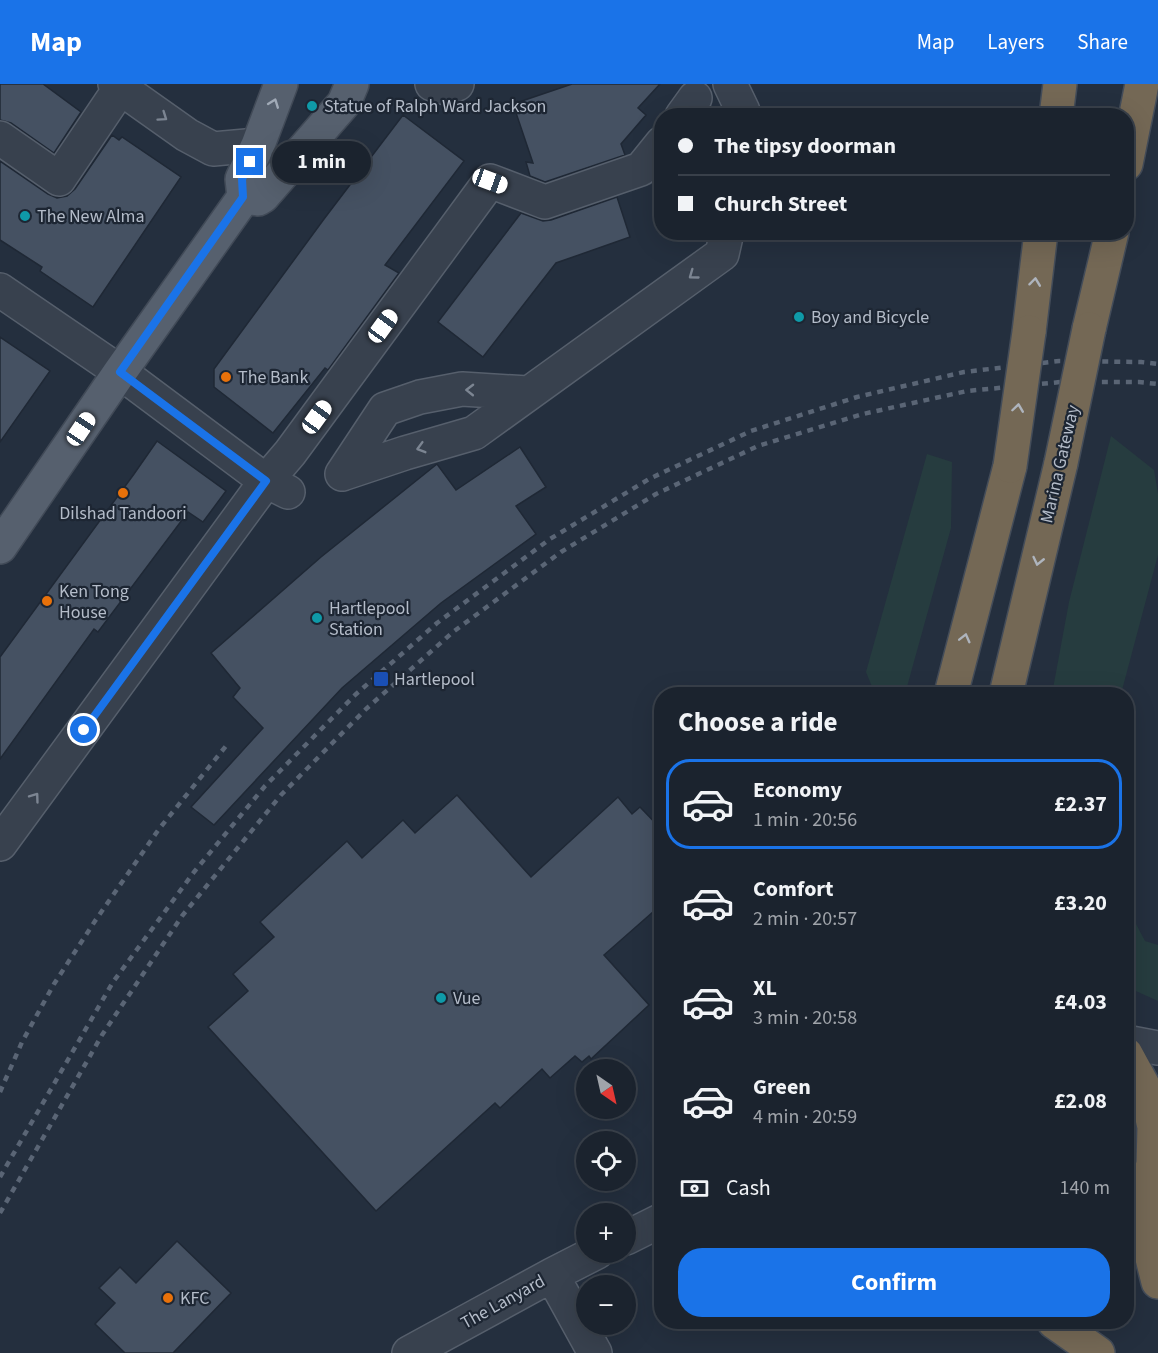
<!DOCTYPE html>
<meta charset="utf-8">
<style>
:root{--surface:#1b232e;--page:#282f3a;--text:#f1f3f6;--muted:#a0a4aa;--line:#39404a;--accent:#1a73e8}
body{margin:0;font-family:"Source Sans 3",sans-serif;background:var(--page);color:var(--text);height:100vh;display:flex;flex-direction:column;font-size:22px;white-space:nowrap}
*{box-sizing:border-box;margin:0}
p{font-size:20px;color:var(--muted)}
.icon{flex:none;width:33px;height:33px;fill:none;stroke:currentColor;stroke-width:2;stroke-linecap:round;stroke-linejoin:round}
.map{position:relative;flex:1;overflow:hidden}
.side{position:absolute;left:654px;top:603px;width:480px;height:642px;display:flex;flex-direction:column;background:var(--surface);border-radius:24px;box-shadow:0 6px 24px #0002,0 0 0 2px var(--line)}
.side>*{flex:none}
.guide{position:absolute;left:654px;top:24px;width:480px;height:132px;border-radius:24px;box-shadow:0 6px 24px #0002,0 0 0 2px var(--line);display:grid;align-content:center;height:132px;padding:0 24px;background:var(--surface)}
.needle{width:39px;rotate:146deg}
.fabs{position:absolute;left:576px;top:975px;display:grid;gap:12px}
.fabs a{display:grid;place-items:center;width:60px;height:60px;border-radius:50%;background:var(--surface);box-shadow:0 6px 24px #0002,0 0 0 2px var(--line);font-size:30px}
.end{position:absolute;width:27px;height:27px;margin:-14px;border:8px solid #1a73e8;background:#fff;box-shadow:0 0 0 3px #fff}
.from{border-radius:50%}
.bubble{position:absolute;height:42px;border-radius:21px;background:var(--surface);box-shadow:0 6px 24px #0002,0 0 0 2px var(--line);font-size:20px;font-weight:700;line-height:42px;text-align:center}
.car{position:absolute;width:18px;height:36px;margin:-18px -9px;border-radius:8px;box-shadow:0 0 4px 2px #0007;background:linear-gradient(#fff 24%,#345 0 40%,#fff 0 76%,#345 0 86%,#fff 0)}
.guide b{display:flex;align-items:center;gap:21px;height:57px;font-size:22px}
.guide b+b{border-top:2px solid var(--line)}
.guide i{width:15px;height:15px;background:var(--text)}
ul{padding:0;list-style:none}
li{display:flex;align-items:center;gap:18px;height:90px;margin:0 12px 9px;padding:0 12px;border:3px solid transparent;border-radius:24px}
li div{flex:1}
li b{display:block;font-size:22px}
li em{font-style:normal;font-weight:700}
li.selected{border-color:var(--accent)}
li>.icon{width:54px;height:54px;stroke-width:1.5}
h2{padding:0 24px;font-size:27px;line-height:72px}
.pay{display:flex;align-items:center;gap:15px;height:66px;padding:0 24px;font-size:22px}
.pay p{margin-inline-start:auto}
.primary-button{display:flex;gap:12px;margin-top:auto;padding:12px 24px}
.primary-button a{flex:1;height:69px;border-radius:24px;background:var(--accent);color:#fff;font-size:24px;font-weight:700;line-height:69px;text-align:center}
header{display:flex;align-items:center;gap:36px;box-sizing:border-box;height:84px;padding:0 30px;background:var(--accent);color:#fff}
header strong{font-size:28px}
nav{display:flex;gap:33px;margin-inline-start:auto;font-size:21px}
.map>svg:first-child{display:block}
.green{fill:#263c3f}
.building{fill:#455162;stroke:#1f2835;stroke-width:1.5}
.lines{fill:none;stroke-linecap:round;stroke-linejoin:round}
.minor-casing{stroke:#565f6c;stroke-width:36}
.major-casing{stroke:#414a57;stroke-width:36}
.highway-casing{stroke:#434c59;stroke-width:36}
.minor{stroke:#38414e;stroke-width:33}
.major{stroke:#56606e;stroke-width:33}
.highway{stroke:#746855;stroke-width:33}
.rail{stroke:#5a6575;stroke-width:4.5;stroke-dasharray:6 6;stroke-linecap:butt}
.highway-bridge-casing{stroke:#434c59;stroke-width:36;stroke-linecap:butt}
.highway-bridge{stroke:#746855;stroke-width:33}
.oneway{stroke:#a1aab7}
.oneway2{stroke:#7c8592}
.oneway3{stroke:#aeb4bd}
.route{stroke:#1a73e8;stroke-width:8}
.culture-dot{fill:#0f9aa8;stroke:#1d2633;stroke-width:2}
.food-dot{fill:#e8710a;stroke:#1d2633;stroke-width:2}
.transit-dot{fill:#1a4fb4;stroke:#1d2633;stroke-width:2}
.labels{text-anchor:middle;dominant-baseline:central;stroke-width:4.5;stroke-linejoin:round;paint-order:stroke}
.poi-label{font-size:18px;fill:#b4bcc9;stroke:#1d2633;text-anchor:start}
.street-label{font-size:18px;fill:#b4bcc9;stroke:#1d2633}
</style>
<header>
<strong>Map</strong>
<nav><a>Map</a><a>Layers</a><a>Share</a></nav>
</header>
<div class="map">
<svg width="1158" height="1269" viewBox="0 0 1158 1269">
<rect width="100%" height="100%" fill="#242f3e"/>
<path class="green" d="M 1111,352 L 1154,386 L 1158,410 L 1158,471 L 1121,610 L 1052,610 L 1069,518 Z
M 927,370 L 952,378 L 951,444 L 905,610 L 875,610 L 866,588 Z
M 1126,821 L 1145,857 L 1158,861 L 1158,917 L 1127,903 Z"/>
<path class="building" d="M 0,0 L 43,0 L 81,28 L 54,69 L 11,39 L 0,36 Z
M 572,0 L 660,0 L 638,24 L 646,31 L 621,60 L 625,71 L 545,98 L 530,92 L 526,78 L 533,79 L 513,20 Z
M 403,31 L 464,77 L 385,181 L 399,189 L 328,286 L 325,284 L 273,349 L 214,303 L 214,285 L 324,135 Z
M 112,51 L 119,56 L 122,53 L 181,93 L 93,223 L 40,187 L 42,183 L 0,156 L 0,77 L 48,110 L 57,114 L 67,112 L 75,105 Z
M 617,113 L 630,153 L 556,179 L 483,273 L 438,238 L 521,129 L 543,137 L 551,136 Z
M 0,253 L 50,287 L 0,358 Z
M 157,357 L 226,407 L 203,438 L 188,428 L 98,548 L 94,545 L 0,675 L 0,573 L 134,390 Z
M 520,363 L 546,403 L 516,422 L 536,450 L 441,519 L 342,604 L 214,741 L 191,723 L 263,644 L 233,613 L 240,604 L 211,569 L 321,473 L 437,380 L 456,406 Z
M 457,711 L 531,793 L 618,713 L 632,730 L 640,723 L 662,746 L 662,820 L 604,871 L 649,921 L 591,975 L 589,972 L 582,978 L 575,972 L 550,994 L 542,985 L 500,1024 L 495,1019 L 376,1127 L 208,943 L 248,907 L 233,890 L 274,853 L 260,838 L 347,757 L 362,774 L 403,736 L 415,749 Z
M 177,1157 L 231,1209 L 173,1269 L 125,1269 L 95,1240 L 115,1219 L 99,1204 L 120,1183 L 136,1199 Z"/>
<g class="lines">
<defs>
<path id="minor" d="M 115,0 L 187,51 L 213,65 L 258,61
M 432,0 L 446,4 L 457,0
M 730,0 L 743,27 L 743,32
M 682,32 L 695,14
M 0,54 L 59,95 L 123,0
M 0,206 L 120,288 L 266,397 L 288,408
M 342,390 L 405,369 L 474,349 L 722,170 L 727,148
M 342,390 L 385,325 L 420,313 L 462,305 L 528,309
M 0,760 L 266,397 L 290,369 L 490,97 L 545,118 L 641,85 L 662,59
M 1126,958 L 1158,964
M 626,1154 L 662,1136
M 552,1191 L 595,1269
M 409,1269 L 552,1191 L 597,1168"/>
<path id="major" d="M 244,113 L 258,115 L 263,112 L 344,19 L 352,0
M 0,463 L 120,288 L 244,113 L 242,95 L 258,61 L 281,0"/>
<path id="highway" d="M 1056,32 L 1060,0
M 1126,80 L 1142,0
M 1089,245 L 1112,148
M 1029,248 L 1041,148
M 951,610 L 1010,382
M 1006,610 L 1061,379
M 1126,970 L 1146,1007 L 1154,1043 L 1153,1080 L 1143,1116 L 1126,1145
M 1143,1116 L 1150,1166 L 1158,1198
M 1054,1238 L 1098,1269"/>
</defs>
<use href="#minor" class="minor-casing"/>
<use href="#major" class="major-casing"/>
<use href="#highway" class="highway-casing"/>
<use href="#minor" class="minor"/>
<use href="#major" class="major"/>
<use href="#highway" class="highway"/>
<path class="rail" d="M 0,1008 L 22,958 L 54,900 L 95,837 L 159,745 L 226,662
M 0,1093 L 113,898 L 194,788 L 265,702 L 355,611 L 437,539 L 550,455 L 649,395 L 751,347 L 857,313 L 964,288 L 1059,277 L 1141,278 L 1158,280
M 0,1129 L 102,951 L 182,832 L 281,711 L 366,625 L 453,548 L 561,468 L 656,410 L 758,362 L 863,330 L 967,307 L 1061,298 L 1139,298 L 1158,300"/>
<defs>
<path id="highway-bridge" d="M 1061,379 L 1089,245
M 1010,382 L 1029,248"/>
</defs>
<use href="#highway-bridge" class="highway-bridge-casing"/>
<use href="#highway-bridge" class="highway-bridge"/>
</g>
<defs><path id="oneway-chevron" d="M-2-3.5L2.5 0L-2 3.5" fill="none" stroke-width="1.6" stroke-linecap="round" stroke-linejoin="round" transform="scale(1.5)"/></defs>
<use class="oneway" href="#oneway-chevron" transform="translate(274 19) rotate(-69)"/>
<g class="oneway2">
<use href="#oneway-chevron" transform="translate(163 33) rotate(35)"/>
<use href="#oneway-chevron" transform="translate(693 191) rotate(144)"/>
<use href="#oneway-chevron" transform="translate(470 306) rotate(-179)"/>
<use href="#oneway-chevron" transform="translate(421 364) rotate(164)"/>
<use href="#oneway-chevron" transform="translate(35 713) rotate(-54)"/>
</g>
<g class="oneway3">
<use href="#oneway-chevron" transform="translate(1035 198) rotate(-83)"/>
<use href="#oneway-chevron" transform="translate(1018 324) rotate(-82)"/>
<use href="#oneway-chevron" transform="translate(1038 477) rotate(103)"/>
<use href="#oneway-chevron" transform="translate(965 554) rotate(-76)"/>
</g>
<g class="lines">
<path class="route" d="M 84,646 L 266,397 L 120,288 L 243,113 L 242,95 L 250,78"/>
</g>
<g class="culture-dot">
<circle cx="312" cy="22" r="6"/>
<circle cx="25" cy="132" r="6"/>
<circle cx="799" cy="233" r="6"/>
<circle cx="317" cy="534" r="6"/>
<circle cx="441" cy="914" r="6"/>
</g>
<g class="food-dot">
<circle cx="226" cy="293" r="6"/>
<circle cx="123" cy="409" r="6"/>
<circle cx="47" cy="517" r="6"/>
<circle cx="168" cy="1214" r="6"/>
</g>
<rect class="transit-dot" x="373" y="587" width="16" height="16" rx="3"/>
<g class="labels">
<g class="poi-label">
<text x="324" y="22">Statue of Ralph Ward Jackson</text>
<text x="37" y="132">The New Alma</text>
<text x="811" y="233">Boy and Bicycle</text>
<text x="238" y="293">The Bank</text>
<text x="123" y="429" text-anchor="middle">Dilshad Tandoori</text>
<text x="59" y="507">Ken Tong<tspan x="59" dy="21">House</tspan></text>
<text x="329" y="524">Hartlepool<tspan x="329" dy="21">Station</tspan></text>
<text x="394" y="595">Hartlepool</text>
<text x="453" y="914">Vue</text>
<text x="180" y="1214">KFC</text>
</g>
<g class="street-label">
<text transform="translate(1060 380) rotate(-77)">Marina Gateway</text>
<text transform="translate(503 1218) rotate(-29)">The Lanyard</text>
</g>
</g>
</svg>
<div class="fabs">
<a><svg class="needle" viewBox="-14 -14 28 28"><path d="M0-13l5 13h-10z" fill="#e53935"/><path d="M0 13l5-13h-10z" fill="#a0a4aa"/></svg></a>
<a><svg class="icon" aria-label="locate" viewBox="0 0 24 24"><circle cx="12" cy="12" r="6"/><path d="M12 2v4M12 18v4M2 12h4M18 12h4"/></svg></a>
<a>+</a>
<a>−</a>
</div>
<i class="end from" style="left:84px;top:646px"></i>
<i class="end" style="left:250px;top:78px"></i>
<div class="bubble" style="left:272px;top:57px;width:99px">1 min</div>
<i class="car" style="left:490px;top:97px;rotate:110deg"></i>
<i class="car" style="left:383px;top:242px;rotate:36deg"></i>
<i class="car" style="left:317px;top:333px;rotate:36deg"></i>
<i class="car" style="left:81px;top:345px;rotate:34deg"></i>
<div class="guide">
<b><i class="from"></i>The tipsy doorman</b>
<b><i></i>Church Street</b>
</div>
<section class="side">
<h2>Choose a ride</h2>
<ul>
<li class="selected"><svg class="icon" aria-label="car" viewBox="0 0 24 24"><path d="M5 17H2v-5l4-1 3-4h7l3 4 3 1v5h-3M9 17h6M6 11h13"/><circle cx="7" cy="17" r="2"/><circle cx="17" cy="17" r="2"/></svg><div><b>Economy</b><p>1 min · 20:56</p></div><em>£2.37</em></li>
<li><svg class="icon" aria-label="car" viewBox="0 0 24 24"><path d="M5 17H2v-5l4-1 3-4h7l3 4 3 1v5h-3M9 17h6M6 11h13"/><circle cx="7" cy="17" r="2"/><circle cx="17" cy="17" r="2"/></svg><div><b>Comfort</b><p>2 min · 20:57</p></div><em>£3.20</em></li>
<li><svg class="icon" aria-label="car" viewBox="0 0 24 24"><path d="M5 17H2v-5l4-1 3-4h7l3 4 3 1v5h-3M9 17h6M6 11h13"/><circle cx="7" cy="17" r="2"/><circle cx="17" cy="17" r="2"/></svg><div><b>XL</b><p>3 min · 20:58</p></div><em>£4.03</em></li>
<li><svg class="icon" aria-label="car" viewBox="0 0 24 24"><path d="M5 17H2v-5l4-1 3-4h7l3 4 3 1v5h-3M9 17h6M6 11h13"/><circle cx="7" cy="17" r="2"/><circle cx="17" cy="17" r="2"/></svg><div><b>Green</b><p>4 min · 20:59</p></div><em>£2.08</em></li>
</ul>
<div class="pay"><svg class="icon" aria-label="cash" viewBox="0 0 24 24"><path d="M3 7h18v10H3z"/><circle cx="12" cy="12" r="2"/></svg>Cash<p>140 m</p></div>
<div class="primary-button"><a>Confirm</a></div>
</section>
</div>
